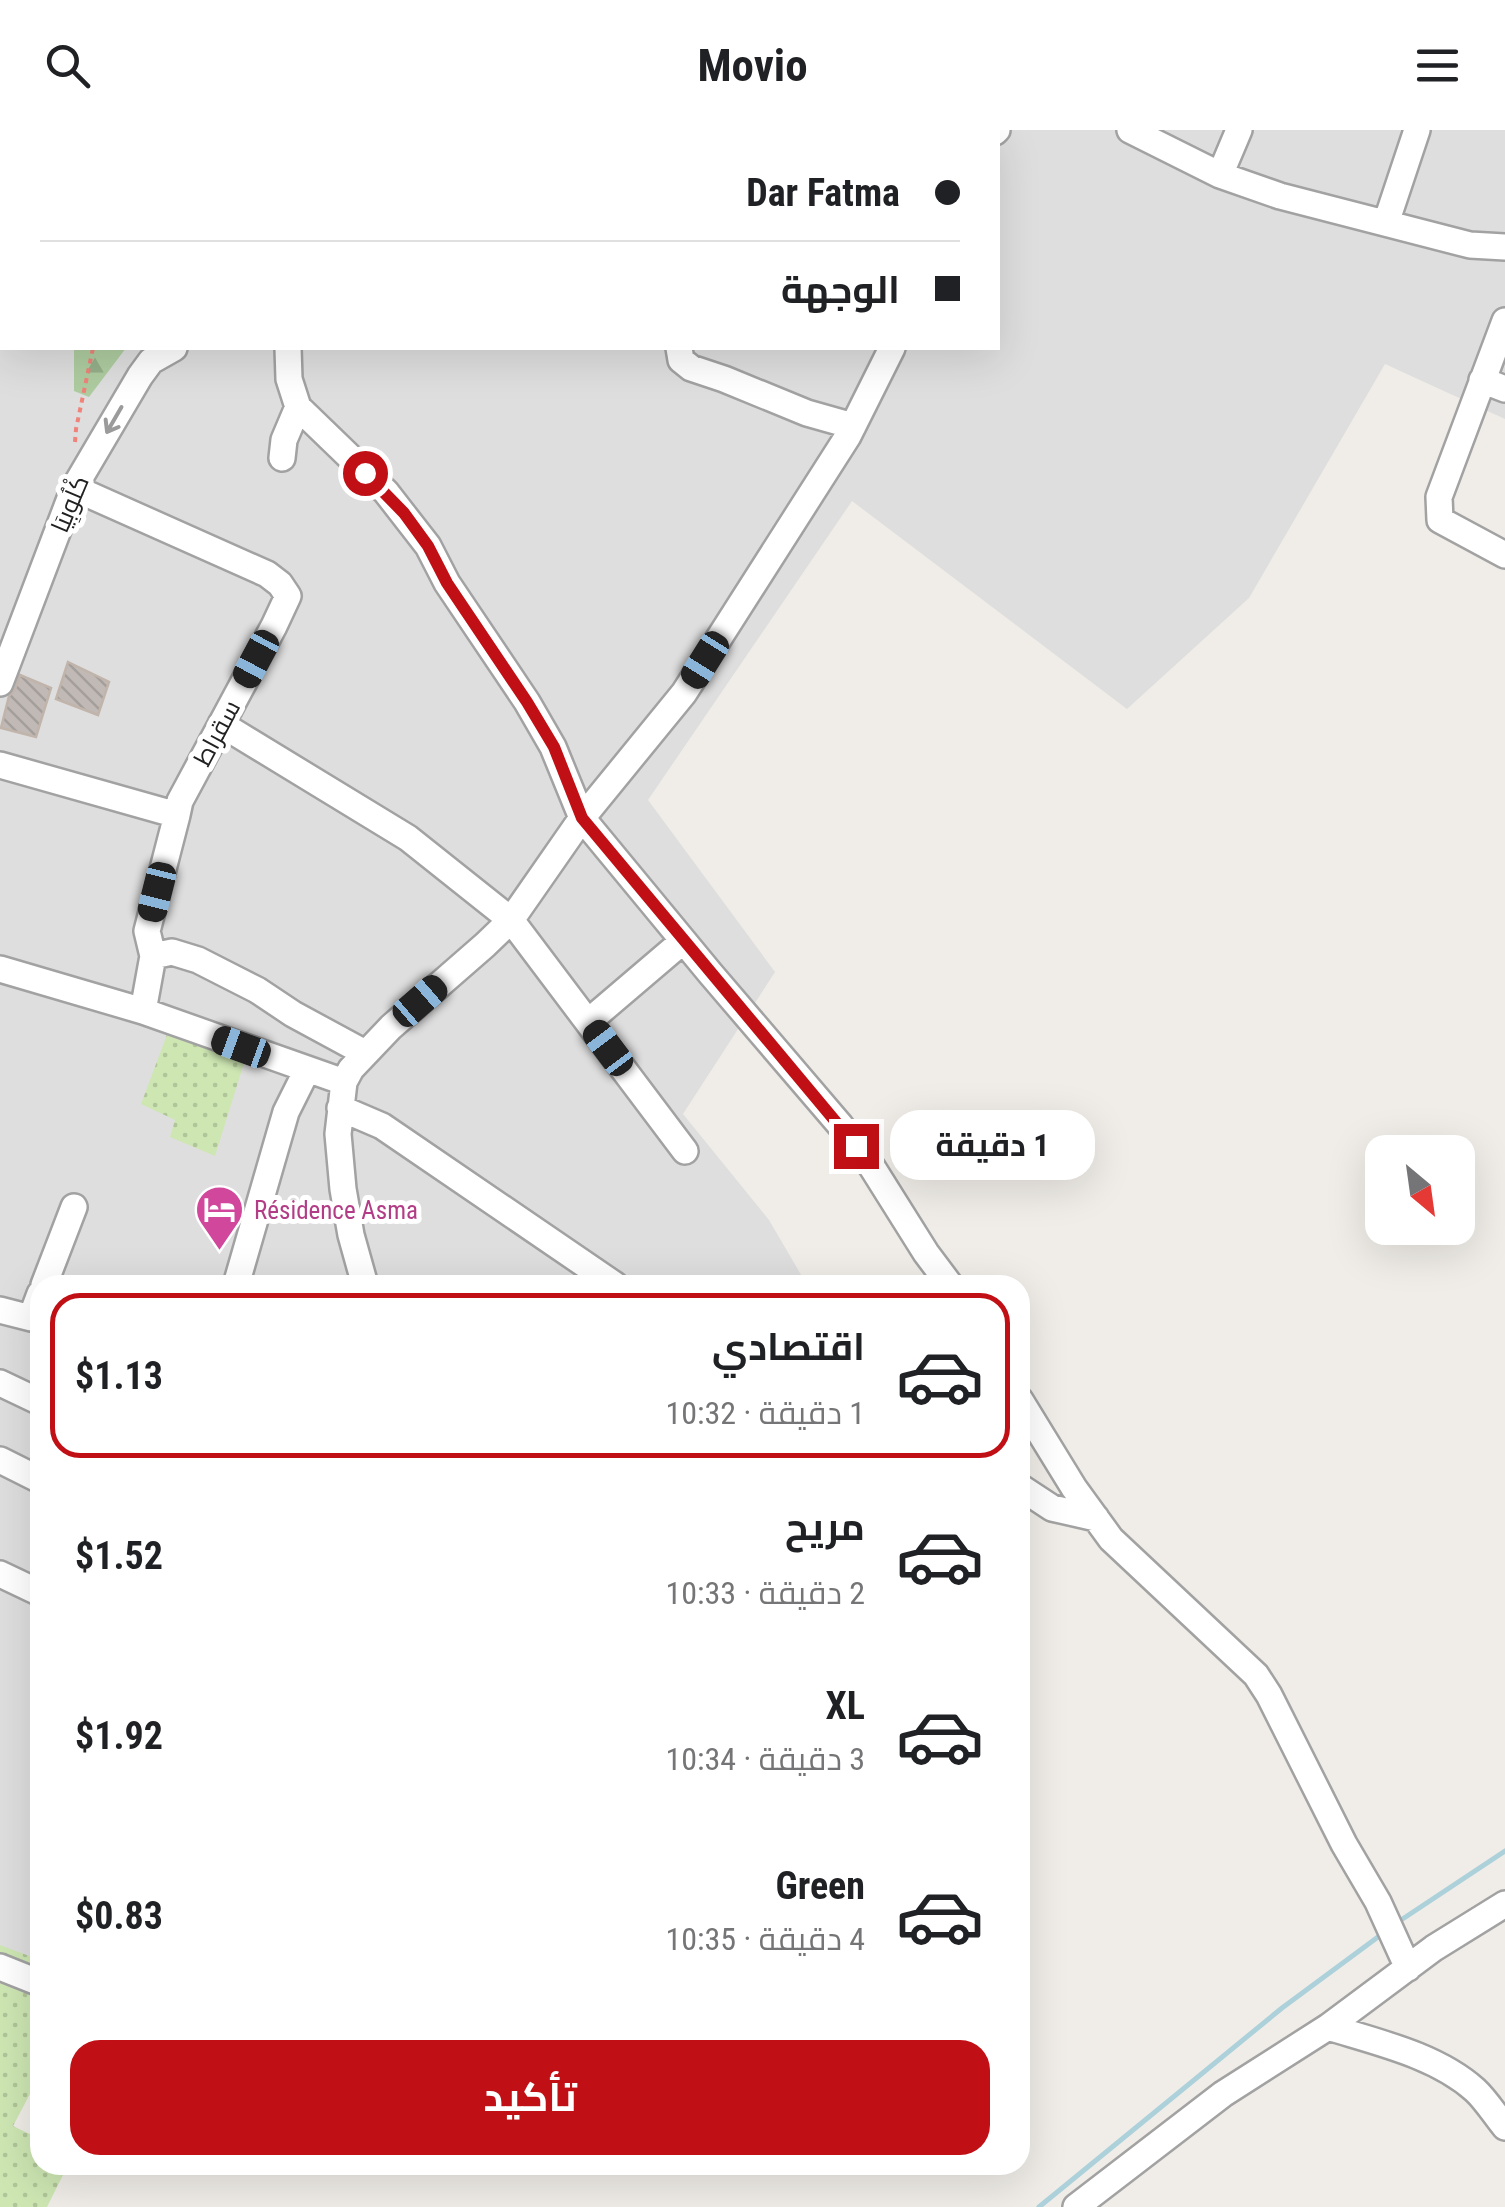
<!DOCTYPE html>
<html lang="ar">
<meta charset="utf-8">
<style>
:root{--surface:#fff;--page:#f2f2f2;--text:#202124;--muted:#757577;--line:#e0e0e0;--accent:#c11015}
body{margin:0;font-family:"Roboto Condensed",Cairo,sans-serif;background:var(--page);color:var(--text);direction:rtl;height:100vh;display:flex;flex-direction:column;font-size:38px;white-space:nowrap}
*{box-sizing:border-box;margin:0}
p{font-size:32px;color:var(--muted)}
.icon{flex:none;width:55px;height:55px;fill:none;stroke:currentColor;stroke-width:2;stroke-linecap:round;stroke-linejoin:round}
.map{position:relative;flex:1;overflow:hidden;direction:ltr}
.panel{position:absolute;left:30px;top:1145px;width:1000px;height:900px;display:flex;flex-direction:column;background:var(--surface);border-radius:30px;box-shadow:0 10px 40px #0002;direction:rtl}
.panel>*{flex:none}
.banner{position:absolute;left:0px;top:0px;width:1000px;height:220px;box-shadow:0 10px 40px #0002;direction:rtl;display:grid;align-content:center;height:220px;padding:0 40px;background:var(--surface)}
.needle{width:65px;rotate:151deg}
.controls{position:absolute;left:1365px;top:1005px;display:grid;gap:20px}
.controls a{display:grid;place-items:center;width:110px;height:110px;border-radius:20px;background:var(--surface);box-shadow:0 10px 40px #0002;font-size:50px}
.end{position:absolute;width:45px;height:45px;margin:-22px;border:12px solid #c11015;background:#fff;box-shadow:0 0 0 5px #fff}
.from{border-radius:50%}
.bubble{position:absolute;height:70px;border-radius:30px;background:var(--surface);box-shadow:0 10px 40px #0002;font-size:32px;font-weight:700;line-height:70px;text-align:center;direction:rtl}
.car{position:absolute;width:30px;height:60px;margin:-30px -15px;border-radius:12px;box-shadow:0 0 8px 2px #0007;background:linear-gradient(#222 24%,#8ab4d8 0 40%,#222 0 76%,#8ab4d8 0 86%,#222 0)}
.banner b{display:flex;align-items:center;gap:35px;height:95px;font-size:38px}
.banner b+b{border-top:2px solid var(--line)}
.banner i{width:25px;height:25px;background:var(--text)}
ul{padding:18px 0 0;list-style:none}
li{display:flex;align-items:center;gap:30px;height:165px;margin:0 20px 15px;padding:0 20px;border:5px solid transparent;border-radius:30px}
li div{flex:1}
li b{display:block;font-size:38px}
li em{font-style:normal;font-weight:700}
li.on{border-color:var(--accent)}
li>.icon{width:90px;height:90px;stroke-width:1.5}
.primary-button{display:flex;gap:20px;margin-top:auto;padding:20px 40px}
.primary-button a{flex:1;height:115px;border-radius:30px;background:var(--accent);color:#fff;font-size:40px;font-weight:700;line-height:115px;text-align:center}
header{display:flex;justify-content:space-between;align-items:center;height:130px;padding:0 40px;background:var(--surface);font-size:45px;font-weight:700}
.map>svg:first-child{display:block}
.residential{fill:#dedede;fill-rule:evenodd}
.grass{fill:url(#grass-dots)}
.forest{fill:url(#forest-firs)}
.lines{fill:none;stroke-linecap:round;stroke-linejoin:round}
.stream{stroke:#acd1da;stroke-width:5}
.building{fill:url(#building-back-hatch);stroke:#c1b4ab;stroke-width:2.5}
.minor-casing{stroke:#a2a2a2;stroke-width:30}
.path{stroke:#ef837a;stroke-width:4;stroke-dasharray:5 5;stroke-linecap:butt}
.minor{stroke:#fff;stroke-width:25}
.oneway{stroke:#9b9b9b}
.route{stroke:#c11015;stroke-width:12}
.labels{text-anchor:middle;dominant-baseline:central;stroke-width:10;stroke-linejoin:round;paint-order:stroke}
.street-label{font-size:25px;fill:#212121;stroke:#fff}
.hotel-label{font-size:25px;fill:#b23c85;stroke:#fff;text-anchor:start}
</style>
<header><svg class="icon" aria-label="menu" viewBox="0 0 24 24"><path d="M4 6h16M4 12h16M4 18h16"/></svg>Movio<svg class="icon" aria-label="search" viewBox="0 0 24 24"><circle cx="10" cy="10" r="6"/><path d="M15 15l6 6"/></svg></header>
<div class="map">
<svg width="1505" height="2077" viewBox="0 0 1505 2077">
<defs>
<pattern id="grass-dots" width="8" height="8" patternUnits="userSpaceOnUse" patternTransform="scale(2.5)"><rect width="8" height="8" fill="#cde6b2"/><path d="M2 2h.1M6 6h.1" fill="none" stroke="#b0c599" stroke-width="1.8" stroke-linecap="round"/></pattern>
<pattern id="forest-firs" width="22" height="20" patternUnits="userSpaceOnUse" patternTransform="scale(2.5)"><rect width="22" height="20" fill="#aecca0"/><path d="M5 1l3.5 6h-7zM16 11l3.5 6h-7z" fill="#95af8a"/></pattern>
<pattern id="building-back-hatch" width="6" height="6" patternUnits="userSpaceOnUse" patternTransform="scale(2.5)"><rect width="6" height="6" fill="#c0b9b5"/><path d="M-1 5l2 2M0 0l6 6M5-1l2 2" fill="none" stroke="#a59f9b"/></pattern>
</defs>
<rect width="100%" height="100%" fill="#f0ede8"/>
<path class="residential" d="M 0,0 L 1505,0 L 1505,289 L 1385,234 L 1249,468 L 1127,579 L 852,371 L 648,670 L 775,842 L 683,984 L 769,1090 L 807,1155 L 40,1155 L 40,1891 L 0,1883 ZM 2,2 L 998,2 L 998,218 L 2,218 Z"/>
<path class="grass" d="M 171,894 L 249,917 L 215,1026 L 170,1007 L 175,990 L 141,974 Z
M 0,1815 L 40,1830 L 40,1945 L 13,1996 L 40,2009 L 40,2035 L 68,2035 L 47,2077 L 0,2077 Z"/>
<path class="forest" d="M 0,0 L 194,0 L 193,2 L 2,2 L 2,210 L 0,215 Z
M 74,218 L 126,218 L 89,267 L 74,261 Z"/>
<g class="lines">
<path class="stream" d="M 1395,1794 L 1505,1721
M 1039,2077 L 1282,1878 L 1382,1804"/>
</g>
<path class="building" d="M 68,532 L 109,552 L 98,585 L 56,569 Z
M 20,545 L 51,558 L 36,607 L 1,598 L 9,566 L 15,559 Z"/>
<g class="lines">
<defs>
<path id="minor" d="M 534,0 L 539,2
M 1130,0 L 1220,45 L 1280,66 L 1470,115 L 1505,117
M 374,2 L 375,0
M 790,2 L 790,0
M 995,2 L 997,0
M 1220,45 L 1239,0
M 1386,93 L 1417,0
M 1505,191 L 1439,367 L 1440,390 L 1505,425
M 288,218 L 289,249 L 298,277 L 386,362 L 428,416 L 447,453 L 527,572 L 553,617 L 582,688 L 710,843 L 840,995 L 872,1037 L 926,1123 L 950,1155
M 679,218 L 681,230 L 691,238 L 724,249 L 807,283 L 853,296
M 1482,250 L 1505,259
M 282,328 L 284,310 L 298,277
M 0,553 L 74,358 L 140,246 L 151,231 L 174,218
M 221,594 L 408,708 L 511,790 L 685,1021
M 0,635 L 177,685 L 180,671 L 274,496 L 288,466 L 280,454 L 267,444 L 74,358
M 153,826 L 172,822 L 198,830 L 257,860 L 293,884 L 365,923
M 0,839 L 143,881 L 344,952
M 143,881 L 153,826 L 147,801 L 177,685
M 588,892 L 683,811
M 340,978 L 382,996 L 615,1155
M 44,1155 L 74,1077
M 236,1155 L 286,982 L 307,940
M 365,1155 L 351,1105 L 343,1059 L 338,1004 L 344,952 L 351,939 L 391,897 L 485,815 L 511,790 L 582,688 L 684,563 L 848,306 L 892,218
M 0,1180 L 31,1188 L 40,1164
M 0,1253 L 40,1272
M 1020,1270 L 1074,1358 L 1111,1409 L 1256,1545 L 1269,1565 L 1344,1714 L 1378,1772 L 1408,1838
M 0,1330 L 40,1350
M 1020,1357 L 1052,1378 L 1096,1388
M 0,1444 L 40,1463
M 0,1837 L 40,1853
M 1328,1897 C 1376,1912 1436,1925 1475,1960 C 1486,1970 1495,1985 1505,1997
M 1076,2077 L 1223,1964 L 1328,1897 L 1434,1818 L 1505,1774"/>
</defs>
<use href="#minor" class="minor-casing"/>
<path class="path" d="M 79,0 L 80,2
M 75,312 L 76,299 L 93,218"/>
<use href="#minor" class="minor"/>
</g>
<defs><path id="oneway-shaft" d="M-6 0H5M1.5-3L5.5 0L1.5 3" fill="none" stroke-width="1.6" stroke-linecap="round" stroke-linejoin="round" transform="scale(2.5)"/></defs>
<use class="oneway" href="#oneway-shaft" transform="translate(114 290) rotate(120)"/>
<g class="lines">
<path class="route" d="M 365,343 L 404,383 L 428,416 L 447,453 L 527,572 L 554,617 L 582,688 L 856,1016"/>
</g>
<defs>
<symbol id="hotel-pin" viewBox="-11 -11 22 30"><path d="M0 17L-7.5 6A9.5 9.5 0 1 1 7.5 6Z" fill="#d1479c" stroke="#fff"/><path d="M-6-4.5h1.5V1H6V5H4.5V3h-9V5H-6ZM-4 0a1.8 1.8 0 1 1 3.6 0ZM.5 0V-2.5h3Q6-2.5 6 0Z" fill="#fff"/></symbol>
</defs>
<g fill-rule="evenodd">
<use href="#hotel-pin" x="192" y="1052" width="55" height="75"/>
</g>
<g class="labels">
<g class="street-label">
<text transform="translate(70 374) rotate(-67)">كْلُوبِيَا</text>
<text transform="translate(217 603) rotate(-62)">سقراط</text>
</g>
<g class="hotel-label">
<text x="254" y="1080">Résidence Asma</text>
</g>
</g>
</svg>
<div class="controls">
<a><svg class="needle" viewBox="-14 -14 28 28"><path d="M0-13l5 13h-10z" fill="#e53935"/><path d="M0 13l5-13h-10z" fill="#757577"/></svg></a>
</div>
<i class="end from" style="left:365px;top:343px"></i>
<i class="end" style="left:856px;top:1016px"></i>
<div class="bubble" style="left:890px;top:980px;width:205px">1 دقيقة</div>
<i class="car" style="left:256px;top:529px;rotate:208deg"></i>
<i class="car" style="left:705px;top:530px;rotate:212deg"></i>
<i class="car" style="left:157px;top:762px;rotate:194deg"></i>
<i class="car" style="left:420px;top:871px;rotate:49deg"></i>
<i class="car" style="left:241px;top:917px;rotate:290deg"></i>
<i class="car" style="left:608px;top:918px;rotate:323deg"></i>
<div class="banner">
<b><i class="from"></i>Dar Fatma</b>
<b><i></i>الوجهة</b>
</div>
<section class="panel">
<ul>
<li class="on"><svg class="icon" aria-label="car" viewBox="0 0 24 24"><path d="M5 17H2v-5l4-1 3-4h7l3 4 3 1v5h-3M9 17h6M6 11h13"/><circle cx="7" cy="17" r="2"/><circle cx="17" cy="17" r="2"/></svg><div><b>اقتصادي</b><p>1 دقيقة · 10:32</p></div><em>$1.13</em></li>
<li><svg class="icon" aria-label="car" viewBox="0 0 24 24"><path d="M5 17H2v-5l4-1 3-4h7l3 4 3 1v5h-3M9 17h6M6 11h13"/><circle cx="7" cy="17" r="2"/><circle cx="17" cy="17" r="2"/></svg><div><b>مريح</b><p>2 دقيقة · 10:33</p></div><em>$1.52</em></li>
<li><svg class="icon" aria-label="car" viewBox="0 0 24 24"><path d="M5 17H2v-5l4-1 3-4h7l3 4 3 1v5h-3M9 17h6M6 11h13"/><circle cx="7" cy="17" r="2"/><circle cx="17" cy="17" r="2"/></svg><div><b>XL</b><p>3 دقيقة · 10:34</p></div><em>$1.92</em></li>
<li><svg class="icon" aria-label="car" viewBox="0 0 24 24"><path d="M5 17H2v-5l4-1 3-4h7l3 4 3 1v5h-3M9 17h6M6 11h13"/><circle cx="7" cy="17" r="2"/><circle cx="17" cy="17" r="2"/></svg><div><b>Green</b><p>4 دقيقة · 10:35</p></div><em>$0.83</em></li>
</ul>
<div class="primary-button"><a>تأكيد</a></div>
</section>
</div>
